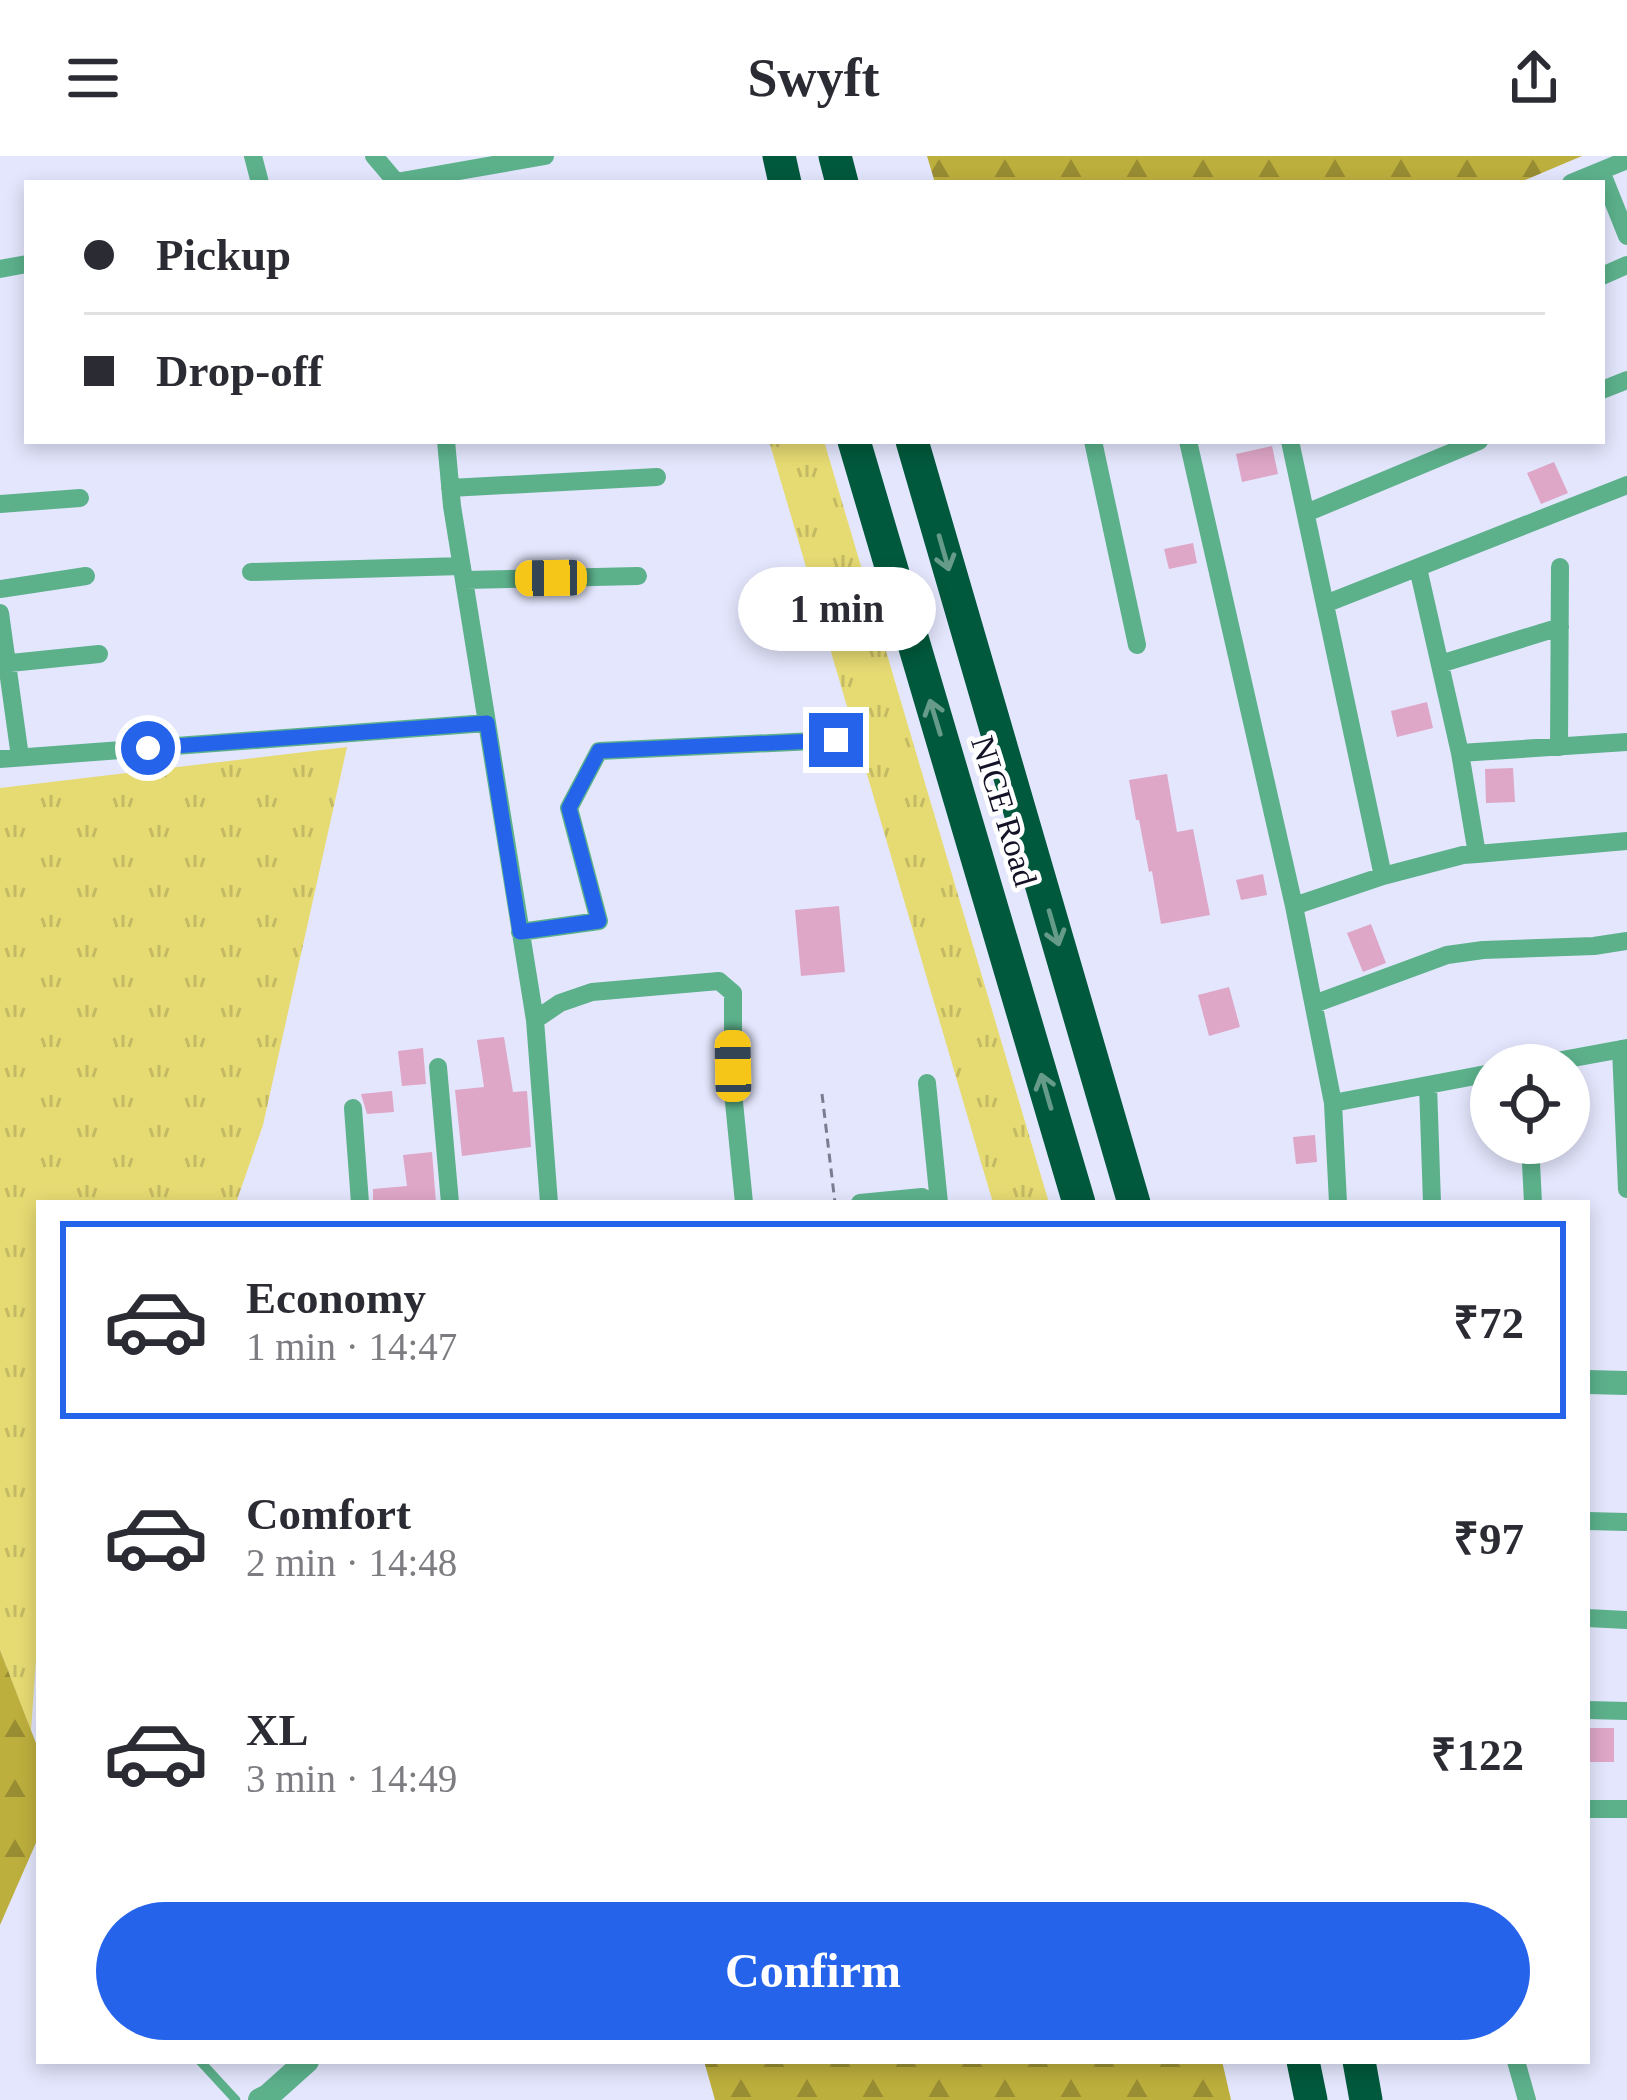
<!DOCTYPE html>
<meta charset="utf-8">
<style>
:root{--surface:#fff;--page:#f2f2f3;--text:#2b2b33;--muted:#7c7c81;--line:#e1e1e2;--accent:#2563eb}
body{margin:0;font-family:Georgia,serif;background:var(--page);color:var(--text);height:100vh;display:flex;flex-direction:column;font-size:45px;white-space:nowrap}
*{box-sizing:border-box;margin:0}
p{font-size:39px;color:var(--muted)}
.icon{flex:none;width:66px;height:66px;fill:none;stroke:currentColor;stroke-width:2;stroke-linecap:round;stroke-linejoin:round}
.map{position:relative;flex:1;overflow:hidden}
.details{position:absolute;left:36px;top:1044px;width:1554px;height:864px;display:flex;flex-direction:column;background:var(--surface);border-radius:0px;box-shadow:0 6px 18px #0003}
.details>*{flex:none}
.top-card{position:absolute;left:24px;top:24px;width:1581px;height:264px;border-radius:0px;box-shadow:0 6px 18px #0003;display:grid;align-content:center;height:264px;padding:0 60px;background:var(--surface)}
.buttons{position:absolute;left:1470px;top:888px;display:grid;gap:24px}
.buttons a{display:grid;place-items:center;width:120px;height:120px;border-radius:50%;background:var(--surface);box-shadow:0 6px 18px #0003;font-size:60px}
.end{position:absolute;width:54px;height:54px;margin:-27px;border:15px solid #2563eb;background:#fff;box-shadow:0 0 0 6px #fff}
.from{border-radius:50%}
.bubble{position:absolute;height:84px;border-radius:42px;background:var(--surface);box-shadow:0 6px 18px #0003;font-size:39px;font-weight:800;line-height:84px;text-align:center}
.car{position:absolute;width:36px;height:72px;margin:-36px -18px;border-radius:15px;box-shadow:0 0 9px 3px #0007;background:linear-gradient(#f5c518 24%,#345 0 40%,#f5c518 0 76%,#345 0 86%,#f5c518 0)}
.top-card b{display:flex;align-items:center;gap:42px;height:114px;font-size:45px}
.top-card b+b{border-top:3px solid var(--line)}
.top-card i{width:30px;height:30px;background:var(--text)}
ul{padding:21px 0 0;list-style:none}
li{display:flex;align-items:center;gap:36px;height:198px;margin:0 24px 18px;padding:0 36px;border:6px solid transparent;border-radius:0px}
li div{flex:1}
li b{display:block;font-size:45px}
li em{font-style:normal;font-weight:800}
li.active{border-color:var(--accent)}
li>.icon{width:108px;height:108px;stroke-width:1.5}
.primary-button{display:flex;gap:24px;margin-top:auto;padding:24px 60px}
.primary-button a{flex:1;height:138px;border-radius:72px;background:var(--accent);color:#fff;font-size:48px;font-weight:800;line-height:138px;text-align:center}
header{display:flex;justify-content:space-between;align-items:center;height:156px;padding:0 60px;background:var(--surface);font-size:54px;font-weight:800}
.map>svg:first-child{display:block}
.grass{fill:url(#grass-tufts)}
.forest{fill:url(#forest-firs)}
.building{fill:#dea6c7}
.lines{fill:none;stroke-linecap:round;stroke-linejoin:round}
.path{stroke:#7b7c91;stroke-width:3;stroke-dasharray:9 6;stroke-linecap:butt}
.service{stroke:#5cb18b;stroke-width:9}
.minor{stroke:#5cb18b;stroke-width:18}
.tertiary{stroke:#5cb18b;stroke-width:24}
.motorway{stroke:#00593c;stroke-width:33}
.oneway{stroke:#669b8a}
.route{stroke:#2563eb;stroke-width:15}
.labels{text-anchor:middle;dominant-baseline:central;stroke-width:9;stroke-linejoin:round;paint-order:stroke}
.street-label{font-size:33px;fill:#131226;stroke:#fff}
</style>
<header><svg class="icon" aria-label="menu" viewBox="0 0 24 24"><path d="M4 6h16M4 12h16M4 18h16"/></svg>Swyft<svg class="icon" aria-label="share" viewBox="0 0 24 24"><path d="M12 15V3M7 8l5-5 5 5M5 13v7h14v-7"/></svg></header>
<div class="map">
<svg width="1627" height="1944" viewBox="0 0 1627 1944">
<defs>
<pattern id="grass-tufts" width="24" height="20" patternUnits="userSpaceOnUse" patternTransform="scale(3)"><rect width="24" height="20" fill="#e6da73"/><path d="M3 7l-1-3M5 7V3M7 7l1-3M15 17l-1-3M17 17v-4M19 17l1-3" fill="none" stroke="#c4ba63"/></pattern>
<pattern id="forest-firs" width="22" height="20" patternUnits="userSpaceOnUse" patternTransform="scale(3)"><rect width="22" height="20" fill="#bdaf3d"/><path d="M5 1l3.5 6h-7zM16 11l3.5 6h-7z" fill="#988d33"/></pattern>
</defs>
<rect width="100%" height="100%" fill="#e4e6fd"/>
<path class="grass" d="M 769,285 L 824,285 L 1049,1047 L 993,1047 Z
M 347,591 L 263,969 L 236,1047 L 39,1047 L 39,1461 L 31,1575 L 0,1494 L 0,632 Z"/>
<path class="forest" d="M 927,0 L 1582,0 L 1518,27 L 935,27 Z
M 0,1494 L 39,1595 L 39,1680 L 0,1769 Z
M 704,1905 L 1222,1905 L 1231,1944 L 715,1944 Z"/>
<path class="building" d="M 1272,290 L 1278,318 L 1242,326 L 1236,298 Z
M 1554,306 L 1568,337 L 1541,348 L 1527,317 Z
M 1193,387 L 1197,407 L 1169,413 L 1164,393 Z
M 1427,546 L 1433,572 L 1397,581 L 1391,555 Z
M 1513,612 L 1515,646 L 1486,647 L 1485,613 Z
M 1167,618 L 1177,676 L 1193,673 L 1210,759 L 1161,768 L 1152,715 L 1149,716 L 1139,664 L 1136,664 L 1129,624 Z
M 1263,718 L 1267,739 L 1241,744 L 1236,724 Z
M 839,750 L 845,816 L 801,820 L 795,754 Z
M 1371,768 L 1386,807 L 1363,816 L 1347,777 Z
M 1229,831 L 1240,871 L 1209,880 L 1198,839 Z
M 504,881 L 513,936 L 527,935 L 531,991 L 462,1000 L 455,934 L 484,931 L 477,884 Z
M 423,892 L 426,928 L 402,930 L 398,895 Z
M 392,935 L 394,956 L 367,958 L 361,938 Z
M 1315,979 L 1317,1006 L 1296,1008 L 1293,981 Z
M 432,996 L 436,1047 L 373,1047 L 373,1033 L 407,1030 L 403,999 Z
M 1587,1572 L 1614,1572 L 1614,1606 L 1587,1606 Z"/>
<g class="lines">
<path class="path" d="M 822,938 L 835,1047"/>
<path class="service" d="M 200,1905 L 236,1944"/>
<path class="minor" d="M 253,0 L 260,27
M 374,0 L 397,27
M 1601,15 L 1627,80
M 396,26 L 545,0
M 1571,27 L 1627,4
M 0,113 L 27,108
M 1602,120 L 1627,109
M 1602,234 L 1627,224
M 446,285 L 452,350 L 535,864 L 549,1047
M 1093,285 L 1137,489
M 1188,285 L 1294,750 L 1333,947 L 1338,1047
M 1290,285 L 1383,720 L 1294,750
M 450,332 L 657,321
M 0,348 L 80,342
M 1306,357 L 1479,285
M 251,416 L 462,410
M 465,424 L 638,420
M 0,433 L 86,420
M 1325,448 L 1627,329
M 0,457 L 20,601
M 0,508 L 99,498
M 1440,508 L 1560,471
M 1559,591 L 1560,411
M 1460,597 L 1627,586
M 0,603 L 487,567
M 1477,698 L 1627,685
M 1383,720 L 1463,699 L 1477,698 L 1460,597 L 1418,412
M 520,776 L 599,765 L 569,652 L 599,595 L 836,584
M 1314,848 L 1447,799 L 1483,794 L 1594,790 L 1627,785
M 535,864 L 560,847 L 592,836 L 719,825 L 733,837 L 733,936 L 744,1047
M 1621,893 L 1627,1033
M 1535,909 L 1627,892
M 438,911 L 450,1047
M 927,927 L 939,1047
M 1428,929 L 1432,1047
M 1333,947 L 1491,917
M 353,952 L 360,1047
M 1530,987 L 1533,1047
M 860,1047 L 922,1041 L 932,1047
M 1587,1365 L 1627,1366
M 1587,1462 L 1627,1464
M 1587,1554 L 1627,1555
M 1587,1653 L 1627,1653
M 1516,1905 L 1527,1944"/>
<path class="tertiary" d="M 1587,1226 L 1627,1227
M 260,1944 L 268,1940 L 307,1905"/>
<path class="motorway" d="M 779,0 L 785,27
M 835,0 L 842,27
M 854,285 L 1079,1047
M 912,285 L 1134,1047
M 1303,1905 L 1311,1944
M 1359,1905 L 1366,1944"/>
</g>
<defs><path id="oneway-shaft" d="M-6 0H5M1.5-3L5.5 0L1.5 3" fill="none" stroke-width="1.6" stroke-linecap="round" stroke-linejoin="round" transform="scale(3)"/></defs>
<g class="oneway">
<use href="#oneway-shaft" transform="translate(944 397) rotate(74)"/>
<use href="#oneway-shaft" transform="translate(935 561) rotate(-107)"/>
<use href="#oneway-shaft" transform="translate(1054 772) rotate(74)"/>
<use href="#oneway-shaft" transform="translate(1046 935) rotate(-106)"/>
</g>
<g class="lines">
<path class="route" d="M 148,592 L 487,567 L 520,776 L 599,765 L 569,652 L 599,595 L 836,584"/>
</g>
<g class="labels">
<g class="street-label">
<text transform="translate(1004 655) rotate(73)">NICE Road</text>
</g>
</g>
</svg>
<div class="buttons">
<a><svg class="icon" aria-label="locate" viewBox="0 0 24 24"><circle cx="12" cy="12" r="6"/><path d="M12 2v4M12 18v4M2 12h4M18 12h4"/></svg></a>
</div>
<i class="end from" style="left:148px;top:592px"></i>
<i class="end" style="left:836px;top:584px"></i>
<div class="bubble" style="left:738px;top:411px;width:198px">1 min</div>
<i class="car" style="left:551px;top:422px;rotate:269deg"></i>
<i class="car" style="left:733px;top:910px;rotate:359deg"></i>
<div class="top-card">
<b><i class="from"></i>Pickup</b>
<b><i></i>Drop-off</b>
</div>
<section class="details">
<ul>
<li class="active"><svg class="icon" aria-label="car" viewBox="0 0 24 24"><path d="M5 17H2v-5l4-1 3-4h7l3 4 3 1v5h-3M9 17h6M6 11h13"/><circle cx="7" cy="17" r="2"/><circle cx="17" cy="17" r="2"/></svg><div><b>Economy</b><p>1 min · 14:47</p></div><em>₹72</em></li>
<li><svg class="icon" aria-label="car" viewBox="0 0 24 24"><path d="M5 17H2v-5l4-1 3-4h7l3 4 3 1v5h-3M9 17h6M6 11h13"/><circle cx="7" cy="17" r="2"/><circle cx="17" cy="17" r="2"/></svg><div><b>Comfort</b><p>2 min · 14:48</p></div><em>₹97</em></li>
<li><svg class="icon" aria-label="car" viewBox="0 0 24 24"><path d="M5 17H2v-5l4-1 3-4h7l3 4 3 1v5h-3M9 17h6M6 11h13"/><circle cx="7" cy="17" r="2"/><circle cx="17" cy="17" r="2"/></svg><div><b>XL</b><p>3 min · 14:49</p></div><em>₹122</em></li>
</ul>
<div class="primary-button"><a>Confirm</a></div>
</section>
</div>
